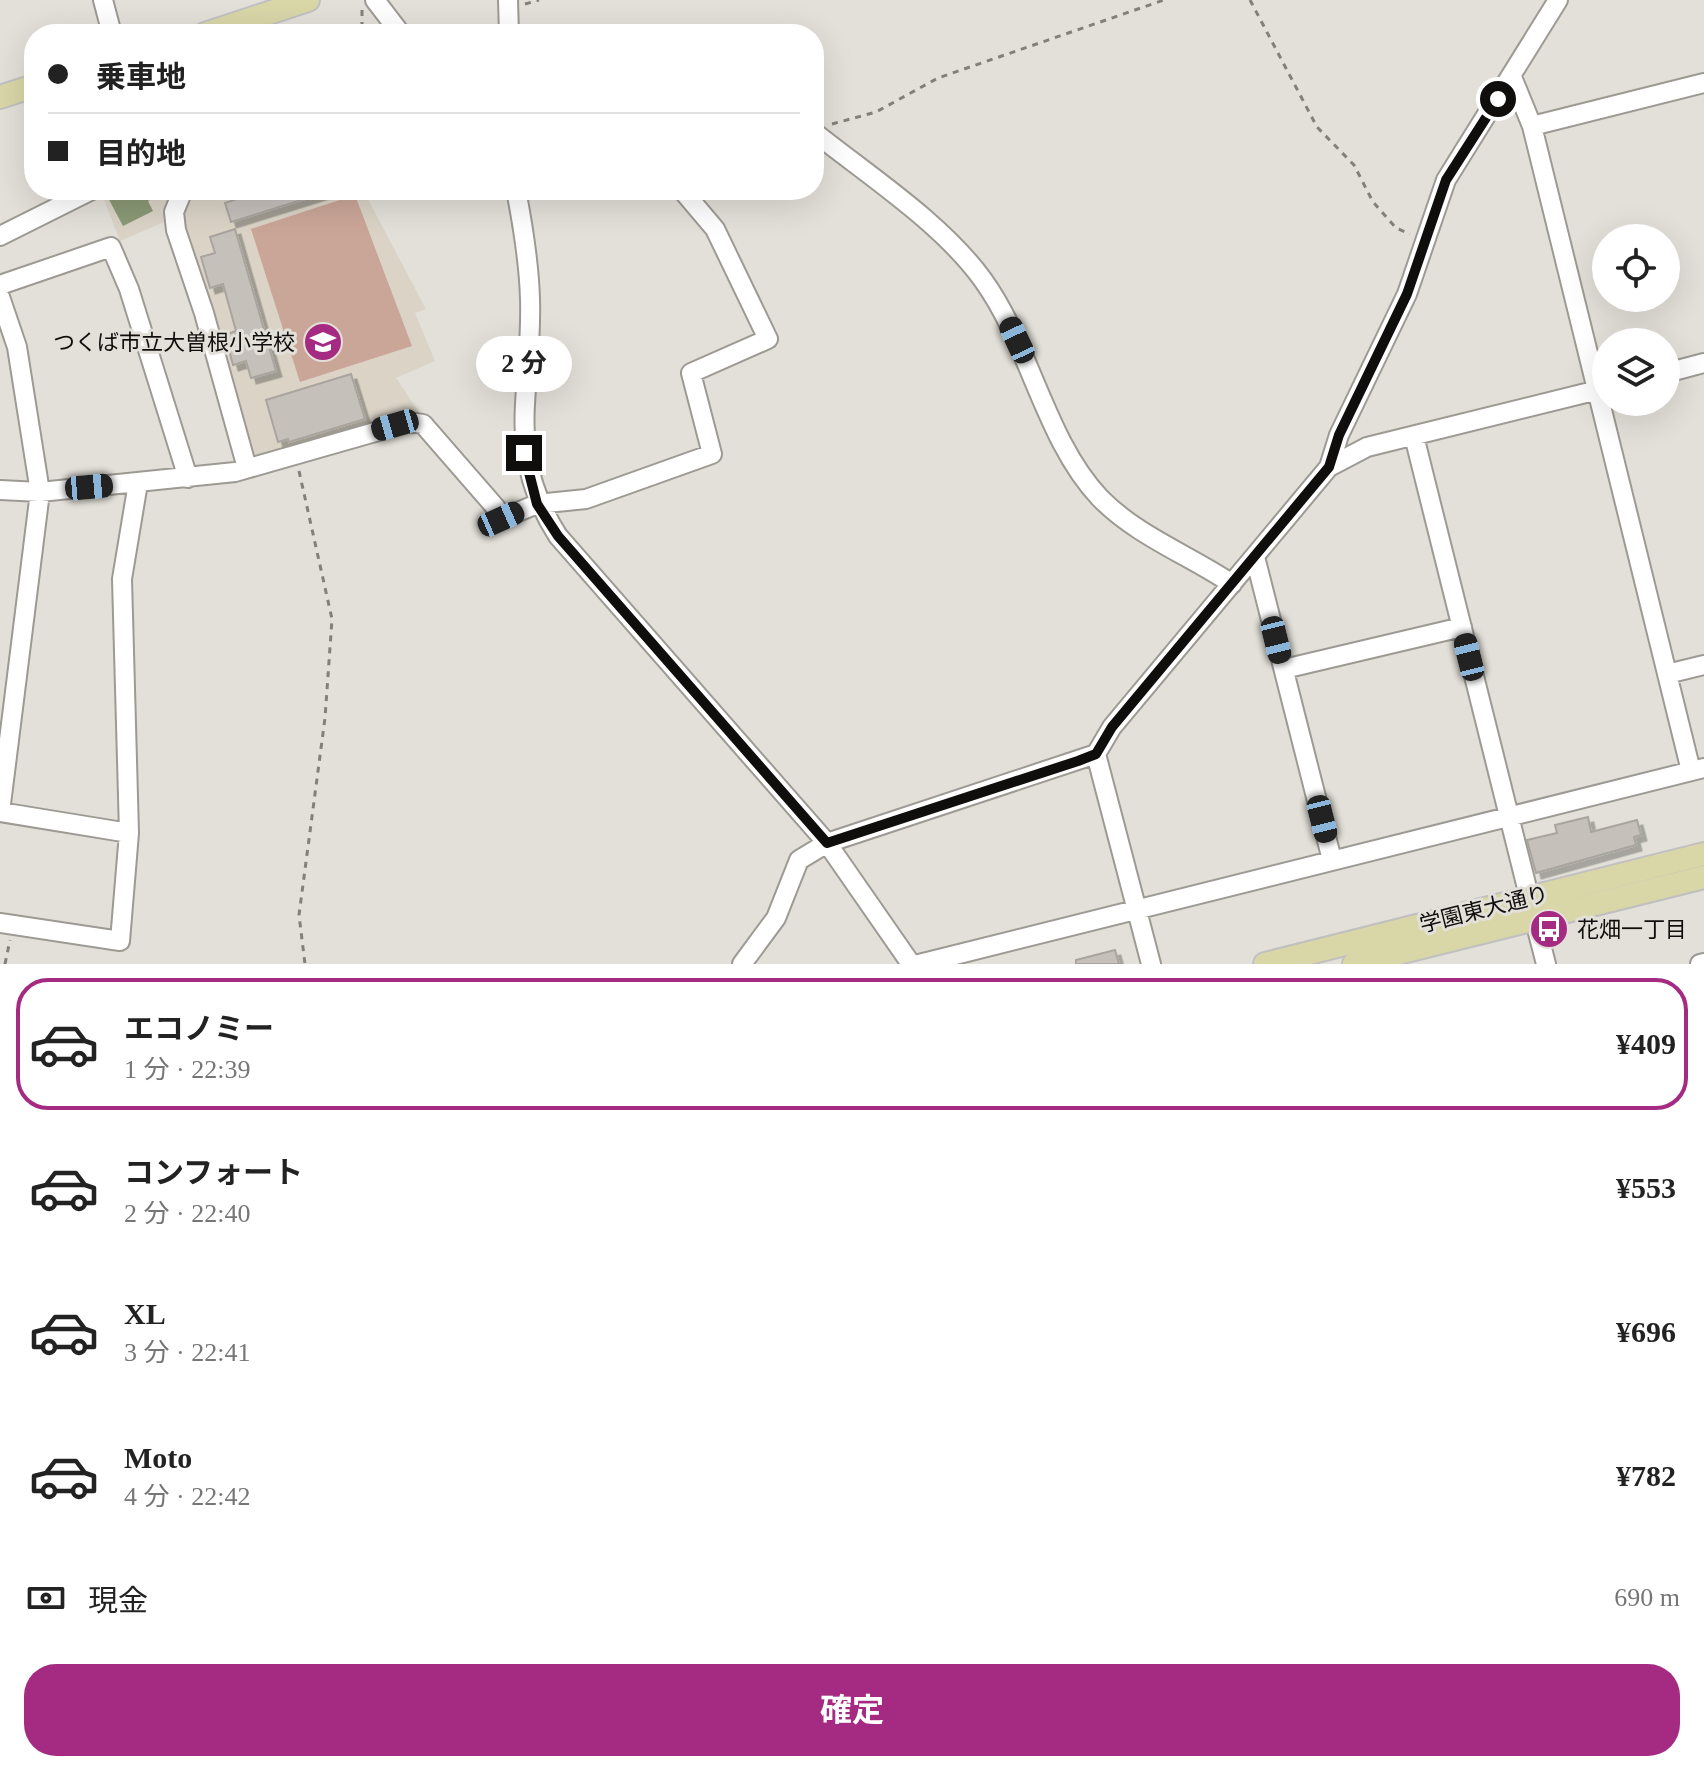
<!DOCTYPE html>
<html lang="ja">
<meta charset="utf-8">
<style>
:root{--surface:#fff;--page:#f2f2f2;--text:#222;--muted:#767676;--line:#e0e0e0;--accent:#a42b81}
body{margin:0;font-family:"Times New Roman","Noto Sans JP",serif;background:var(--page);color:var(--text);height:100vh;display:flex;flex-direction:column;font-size:30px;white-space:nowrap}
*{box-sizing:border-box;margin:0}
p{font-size:26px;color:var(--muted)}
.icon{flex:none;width:44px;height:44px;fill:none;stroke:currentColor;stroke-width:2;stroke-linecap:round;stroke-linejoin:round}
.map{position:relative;height:964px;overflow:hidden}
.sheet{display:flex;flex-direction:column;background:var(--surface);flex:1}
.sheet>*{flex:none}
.banner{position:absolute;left:24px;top:24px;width:800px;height:176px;border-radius:32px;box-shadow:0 8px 32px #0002;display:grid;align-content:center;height:176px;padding:0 24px;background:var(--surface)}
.controls{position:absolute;left:1592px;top:224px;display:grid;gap:16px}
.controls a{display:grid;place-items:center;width:88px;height:88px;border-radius:50%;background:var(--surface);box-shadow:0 8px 32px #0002;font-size:40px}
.end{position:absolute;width:36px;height:36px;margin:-18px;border:10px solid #0f0e0c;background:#fff;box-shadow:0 0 0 4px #fff}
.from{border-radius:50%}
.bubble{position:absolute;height:56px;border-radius:28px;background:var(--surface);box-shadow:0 8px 32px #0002;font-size:26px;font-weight:700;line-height:56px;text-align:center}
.car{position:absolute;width:24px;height:48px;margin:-24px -12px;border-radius:10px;box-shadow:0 0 6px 2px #0007;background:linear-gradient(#222 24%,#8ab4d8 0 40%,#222 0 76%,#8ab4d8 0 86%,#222 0)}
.banner b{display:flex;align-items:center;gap:28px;height:76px;font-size:30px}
.banner b+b{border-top:2px solid var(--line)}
.banner i{width:20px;height:20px;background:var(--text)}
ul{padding:14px 0 0;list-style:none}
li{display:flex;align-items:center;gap:24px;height:132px;margin:0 16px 12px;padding:0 8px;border:4px solid transparent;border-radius:32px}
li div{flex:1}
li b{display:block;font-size:30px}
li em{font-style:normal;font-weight:700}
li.current{border-color:var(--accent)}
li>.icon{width:72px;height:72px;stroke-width:1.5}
.pay{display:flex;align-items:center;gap:20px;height:88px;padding:0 24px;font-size:30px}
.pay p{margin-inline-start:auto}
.button{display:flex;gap:16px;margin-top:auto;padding:16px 24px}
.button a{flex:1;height:92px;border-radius:32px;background:var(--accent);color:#fff;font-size:32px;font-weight:700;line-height:92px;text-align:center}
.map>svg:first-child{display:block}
.built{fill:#dad3c6}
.green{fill:#caa698}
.water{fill:#8a9975}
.building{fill:#c6c0bb;stroke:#aaa49f;stroke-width:2;filter:url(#shadow)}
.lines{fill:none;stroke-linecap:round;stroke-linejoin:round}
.minor-casing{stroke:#9d9a94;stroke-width:22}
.major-casing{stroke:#c1c0c0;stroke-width:26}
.path{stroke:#82807c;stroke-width:3;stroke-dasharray:6 6;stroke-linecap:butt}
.minor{stroke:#fff;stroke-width:18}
.major{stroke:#d9d6a8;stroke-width:22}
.route{stroke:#0f0e0c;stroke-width:10}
.labels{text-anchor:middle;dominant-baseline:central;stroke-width:6;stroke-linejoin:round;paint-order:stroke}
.poi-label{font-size:22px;fill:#0f0e0c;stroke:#e3e0d9;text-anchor:end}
.street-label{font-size:22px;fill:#0f0e0c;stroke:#e3e0d9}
</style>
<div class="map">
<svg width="1704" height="964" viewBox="0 0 1704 964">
<defs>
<filter id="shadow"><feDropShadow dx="5.5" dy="5.5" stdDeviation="0" flood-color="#0004"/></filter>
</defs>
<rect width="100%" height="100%" fill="#e3e0d9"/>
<path class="built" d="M 105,190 L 363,190 L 426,309 L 415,313 L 435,361 L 396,378 L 421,415 L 251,458 L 178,216 L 120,241 L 101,192 Z"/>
<path class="green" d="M 355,195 L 412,346 L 300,382 L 251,229 Z"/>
<path class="water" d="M 113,190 L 168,190 L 148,201 L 153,211 L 123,226 L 106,194 Z"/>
<path class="building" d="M 237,190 L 324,190 L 324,193 L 231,222 L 225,203 L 240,198 Z
M 235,229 L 276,371 L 251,378 L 246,361 L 233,365 L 225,335 L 236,331 L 223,284 L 210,288 L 201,257 L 215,253 L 210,237 Z
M 351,374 L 365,419 L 289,442 L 288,439 L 278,442 L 266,400 Z
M 1588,817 L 1591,832 L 1637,820 L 1641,835 L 1634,837 L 1636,845 L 1536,873 L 1527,840 L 1557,833 L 1555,825 Z
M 1115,950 L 1119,964 L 1076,964 L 1076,960 Z"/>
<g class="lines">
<defs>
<path id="minor" d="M 103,0 L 112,34
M 375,0 L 401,34
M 508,0 L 509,34
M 1512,77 L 1532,126 L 1691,771
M 1532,126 L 1704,83
M 814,132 C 869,176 942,223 983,280 C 1030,345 1045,440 1100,498 C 1137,536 1189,555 1232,584
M 183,190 L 174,212 L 176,230 L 204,313 L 247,468
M 516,190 C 523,226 529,263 530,299 C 533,392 503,450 558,536 L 827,843 L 911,964
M 0,236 L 92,190
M 0,285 L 111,247 L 129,289 L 188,478
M 0,297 L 17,347 L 40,492 L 0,812 L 129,833
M 1666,373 L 1704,363
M 1414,436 L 1526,884
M 1329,467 L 1339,435 L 1407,294 L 1446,180 L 1558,0
M 0,490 L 40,492 L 235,472 L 410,422 L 423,424 L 496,508 L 501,519 L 537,504 L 586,499 L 712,454 L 691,373 L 768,339 L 715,229 L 682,190
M 1255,557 L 1332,860
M 1284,669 L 1462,627
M 1667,674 L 1704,665
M 1096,754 L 1151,964
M 0,923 L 120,941 L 129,833 L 122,579 L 138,483
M 1538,933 L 1546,964
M 742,964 L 776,918 L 799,860 L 827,843 L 1096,754 L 1112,727 L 1329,467 L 1367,447 L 1606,388
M 919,964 L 1704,768
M 1700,964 L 1704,963"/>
<path id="major" d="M 205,34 L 308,0
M 0,97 L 34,86
M 1265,964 L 1704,854
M 1354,964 L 1704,877"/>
</defs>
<use href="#minor" class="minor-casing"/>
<use href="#major" class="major-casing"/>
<path class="path" d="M 1250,0 L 1317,127 L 1354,165 L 1373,202 L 1396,228 L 1410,234
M 525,4 L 539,0
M 362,10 L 362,34
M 832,124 L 876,112 L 938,78 L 1164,0
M 299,471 L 332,619 L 325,718 L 299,915 L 305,964
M 5,964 L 10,940"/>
<use href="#minor" class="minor"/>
<use href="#major" class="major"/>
</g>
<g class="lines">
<path class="route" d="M 524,453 L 537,504 L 558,536 L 827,843 L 1078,761 L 1096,754 L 1112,727 L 1329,467 L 1339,435 L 1407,294 L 1446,180 L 1498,99"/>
</g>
<defs>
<symbol id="school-disc" viewBox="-11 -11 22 22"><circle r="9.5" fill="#a42b81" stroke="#e3e0d9"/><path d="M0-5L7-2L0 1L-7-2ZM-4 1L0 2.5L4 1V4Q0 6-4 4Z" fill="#fff"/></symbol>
<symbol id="bus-disc" viewBox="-11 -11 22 22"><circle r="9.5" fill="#a42b81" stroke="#e3e0d9"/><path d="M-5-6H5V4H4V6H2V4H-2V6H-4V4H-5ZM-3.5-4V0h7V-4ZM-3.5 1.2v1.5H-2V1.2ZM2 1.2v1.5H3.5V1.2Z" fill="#fff"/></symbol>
</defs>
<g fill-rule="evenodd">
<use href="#school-disc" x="301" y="320" width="44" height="44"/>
<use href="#bus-disc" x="1527" y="907" width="44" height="44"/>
</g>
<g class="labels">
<g class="poi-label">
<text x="295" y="342">つくば市立大曽根小学校</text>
<text x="1577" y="929" text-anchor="start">花畑一丁目</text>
</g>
<g class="street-label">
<text transform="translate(1484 909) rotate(-14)">学園東大通り</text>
</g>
</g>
</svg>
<div class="controls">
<a><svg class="icon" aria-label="locate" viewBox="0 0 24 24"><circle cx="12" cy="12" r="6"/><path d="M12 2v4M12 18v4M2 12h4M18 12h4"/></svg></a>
<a><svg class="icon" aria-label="layers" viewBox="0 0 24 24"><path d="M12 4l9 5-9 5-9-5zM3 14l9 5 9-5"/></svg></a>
</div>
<i class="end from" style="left:1498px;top:99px"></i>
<i class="end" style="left:524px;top:453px"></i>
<div class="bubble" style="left:476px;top:336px;width:96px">2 分</div>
<i class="car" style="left:1017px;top:340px;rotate:335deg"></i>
<i class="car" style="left:395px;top:425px;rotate:254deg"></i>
<i class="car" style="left:89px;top:487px;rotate:85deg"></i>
<i class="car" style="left:501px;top:519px;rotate:66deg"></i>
<i class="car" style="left:1276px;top:640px;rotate:166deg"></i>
<i class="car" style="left:1469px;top:657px;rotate:346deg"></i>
<i class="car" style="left:1322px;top:819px;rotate:166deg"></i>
<div class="banner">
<b><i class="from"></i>乗車地</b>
<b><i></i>目的地</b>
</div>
</div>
<section class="sheet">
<ul>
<li class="current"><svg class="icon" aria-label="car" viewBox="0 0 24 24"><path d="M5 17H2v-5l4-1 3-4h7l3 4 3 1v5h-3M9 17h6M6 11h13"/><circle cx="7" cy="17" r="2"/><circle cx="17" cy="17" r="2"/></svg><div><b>エコノミー</b><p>1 分 · 22:39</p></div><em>¥409</em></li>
<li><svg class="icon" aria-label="car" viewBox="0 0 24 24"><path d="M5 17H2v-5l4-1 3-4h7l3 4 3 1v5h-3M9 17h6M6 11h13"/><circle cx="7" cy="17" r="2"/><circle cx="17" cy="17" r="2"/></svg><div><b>コンフォート</b><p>2 分 · 22:40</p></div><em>¥553</em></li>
<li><svg class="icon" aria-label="car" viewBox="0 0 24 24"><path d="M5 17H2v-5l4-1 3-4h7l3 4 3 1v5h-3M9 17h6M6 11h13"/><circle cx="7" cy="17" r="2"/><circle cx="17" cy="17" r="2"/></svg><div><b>XL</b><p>3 分 · 22:41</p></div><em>¥696</em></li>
<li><svg class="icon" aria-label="car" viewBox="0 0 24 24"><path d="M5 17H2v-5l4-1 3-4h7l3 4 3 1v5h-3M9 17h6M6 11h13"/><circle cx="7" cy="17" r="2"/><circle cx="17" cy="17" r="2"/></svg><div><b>Moto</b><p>4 分 · 22:42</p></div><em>¥782</em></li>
</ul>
<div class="pay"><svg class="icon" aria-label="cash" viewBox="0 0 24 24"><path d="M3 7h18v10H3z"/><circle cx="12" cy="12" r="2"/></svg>現金<p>690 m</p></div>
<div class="button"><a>確定</a></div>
</section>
